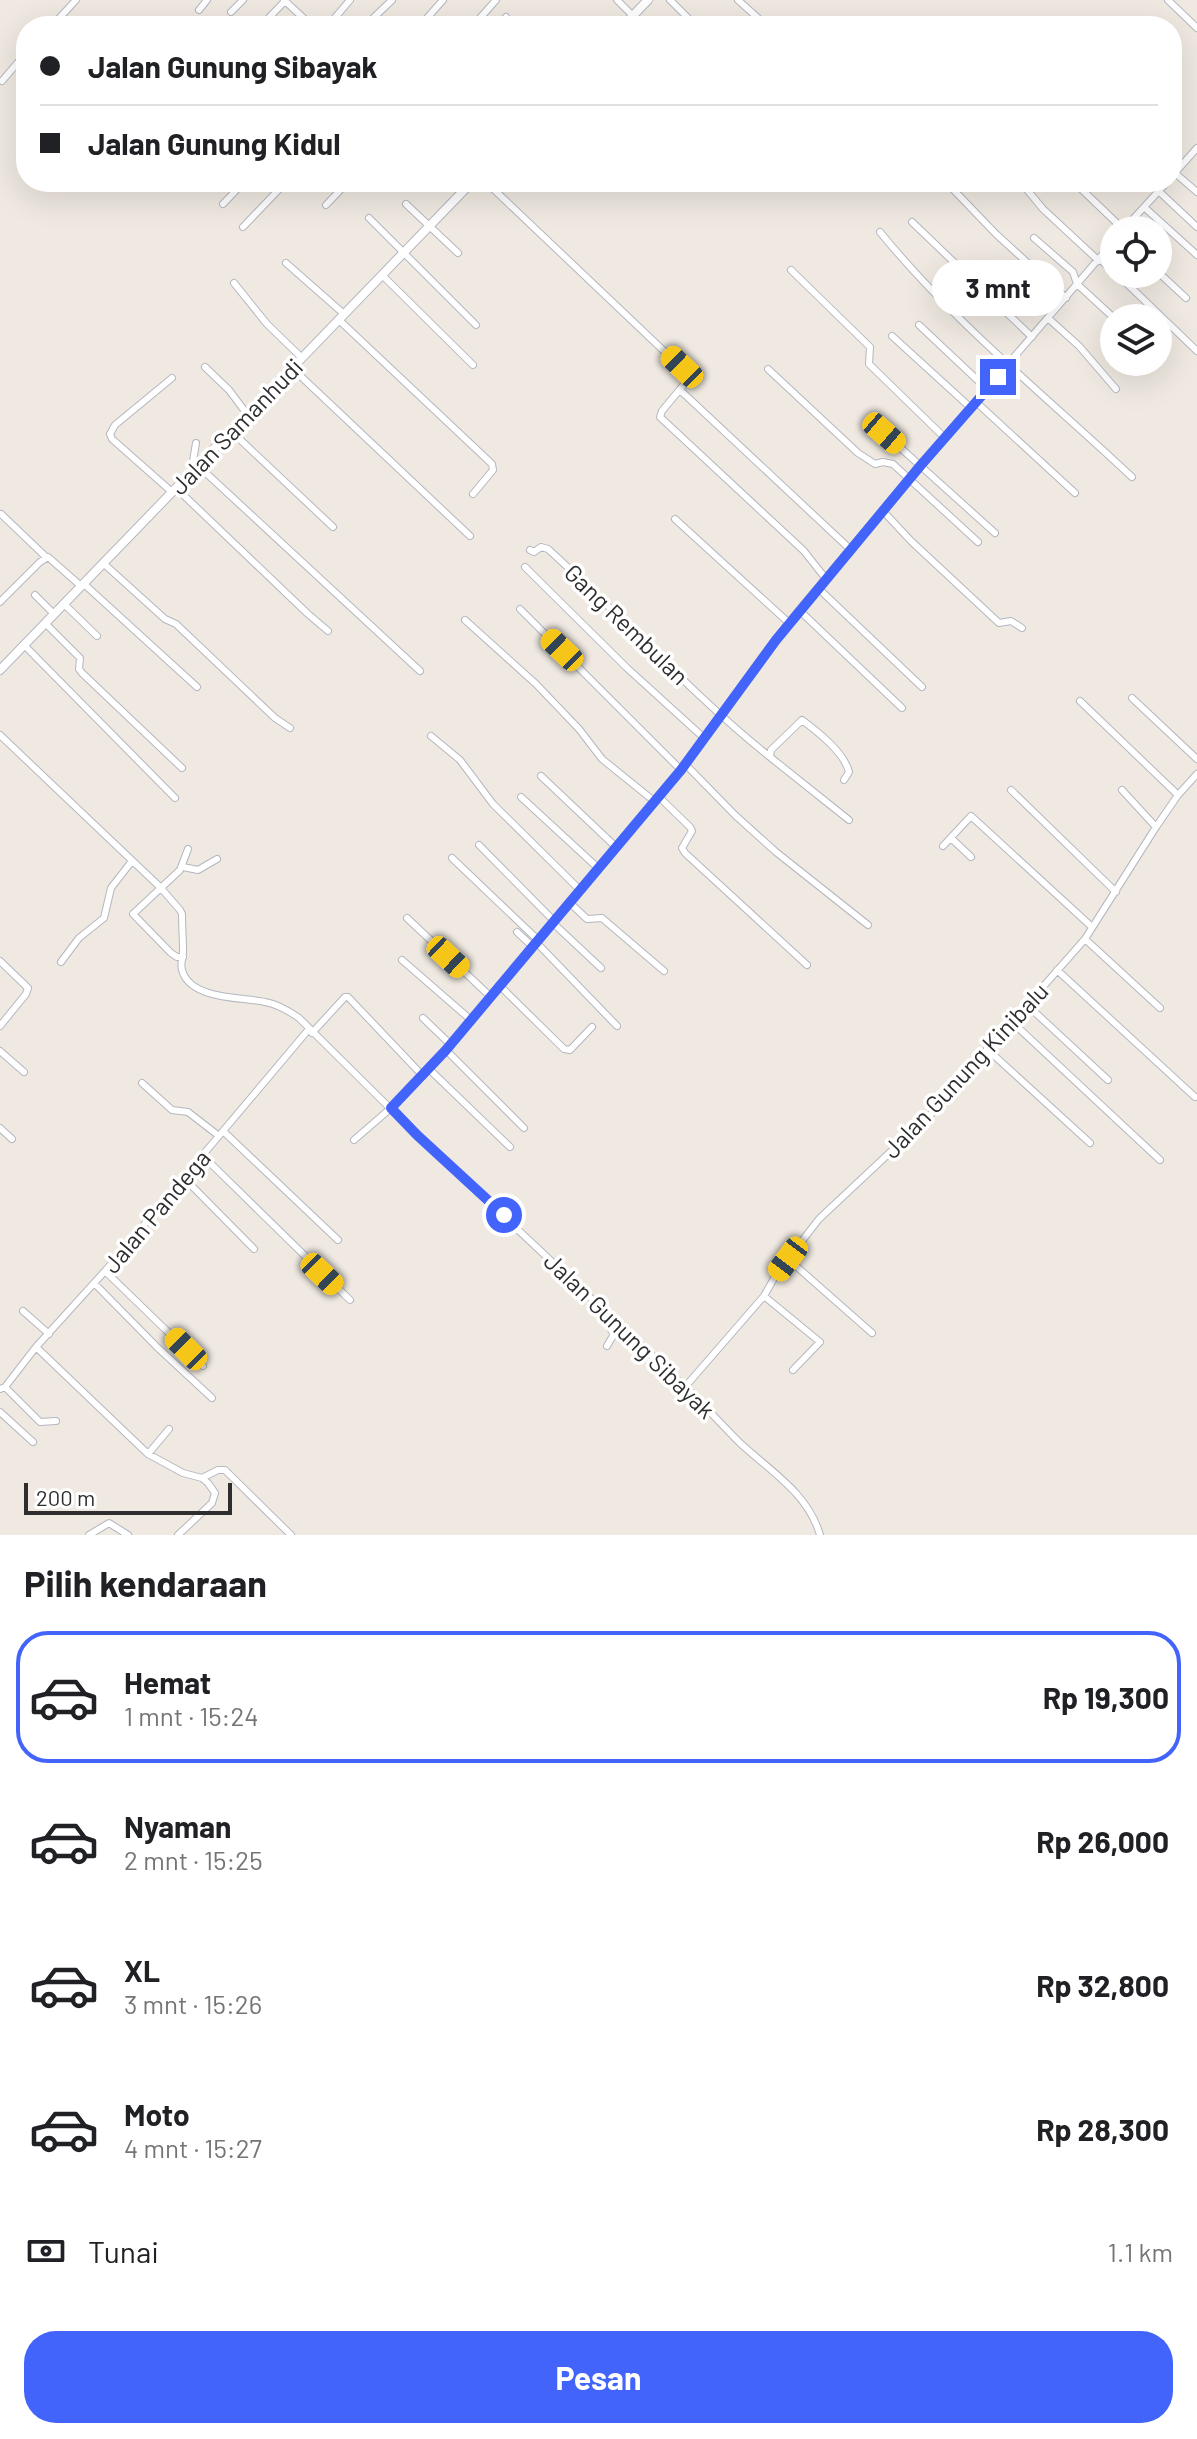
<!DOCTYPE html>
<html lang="id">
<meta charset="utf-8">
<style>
:root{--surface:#fff;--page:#f6f6f6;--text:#202124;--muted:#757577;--line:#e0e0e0;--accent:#4264fb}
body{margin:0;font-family:Barlow,sans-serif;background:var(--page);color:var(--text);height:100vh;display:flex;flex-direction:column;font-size:30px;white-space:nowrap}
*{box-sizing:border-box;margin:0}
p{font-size:26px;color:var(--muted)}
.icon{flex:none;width:44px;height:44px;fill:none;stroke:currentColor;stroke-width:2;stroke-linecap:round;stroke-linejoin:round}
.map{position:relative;height:1535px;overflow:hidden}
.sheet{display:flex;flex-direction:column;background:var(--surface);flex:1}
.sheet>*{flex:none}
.hud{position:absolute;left:16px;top:16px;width:1166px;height:176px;border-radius:32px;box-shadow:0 8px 32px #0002;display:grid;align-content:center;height:176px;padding:0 24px;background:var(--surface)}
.fabs{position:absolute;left:1100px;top:216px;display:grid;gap:16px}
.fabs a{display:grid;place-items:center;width:72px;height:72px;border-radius:50%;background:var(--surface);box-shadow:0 8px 32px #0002;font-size:40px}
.scale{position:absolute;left:24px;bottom:20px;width:208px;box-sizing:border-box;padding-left:8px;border:4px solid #2e2e2e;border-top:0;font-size:22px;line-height:28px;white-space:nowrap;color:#2e2e2e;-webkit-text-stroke:6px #fff;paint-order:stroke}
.end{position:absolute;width:36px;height:36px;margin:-18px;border:10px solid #4264fb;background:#fff;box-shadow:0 0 0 4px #fff}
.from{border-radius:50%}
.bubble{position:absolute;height:56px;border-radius:28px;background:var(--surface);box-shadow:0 8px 32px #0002;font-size:26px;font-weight:700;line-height:56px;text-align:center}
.car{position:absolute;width:24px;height:48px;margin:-24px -12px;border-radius:10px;box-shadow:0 0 6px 2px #0007;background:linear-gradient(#f5c518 24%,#345 0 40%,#f5c518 0 76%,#345 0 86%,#f5c518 0)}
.hud b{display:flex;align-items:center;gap:28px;height:76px;font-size:30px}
.hud b+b{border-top:2px solid var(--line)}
.hud i{width:20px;height:20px;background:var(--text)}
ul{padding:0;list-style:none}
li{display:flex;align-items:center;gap:24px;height:132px;margin:0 16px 12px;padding:0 8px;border:4px solid transparent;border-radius:32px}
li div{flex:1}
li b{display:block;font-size:30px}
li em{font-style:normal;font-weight:700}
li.on{border-color:var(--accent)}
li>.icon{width:72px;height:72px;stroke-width:1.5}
h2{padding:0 24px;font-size:36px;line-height:96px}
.pay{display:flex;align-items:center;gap:20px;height:88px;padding:0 24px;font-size:30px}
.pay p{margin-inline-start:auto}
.cta{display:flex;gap:16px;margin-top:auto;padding:16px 24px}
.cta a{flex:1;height:92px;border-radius:32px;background:var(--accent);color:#fff;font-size:32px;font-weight:700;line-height:92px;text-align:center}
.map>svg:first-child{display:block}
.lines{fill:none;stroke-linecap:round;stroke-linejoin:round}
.minor-casing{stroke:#b4b7c1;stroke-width:8}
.tertiary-casing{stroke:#b4b7c1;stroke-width:10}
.minor{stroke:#fff;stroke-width:6}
.tertiary{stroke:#fff;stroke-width:8}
.route{stroke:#4264fb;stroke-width:10}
.labels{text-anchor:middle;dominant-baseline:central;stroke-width:7;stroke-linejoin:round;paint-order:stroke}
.street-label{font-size:24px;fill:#2e2e2e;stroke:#fff}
</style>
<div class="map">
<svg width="1197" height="1535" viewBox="0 0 1197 1535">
<rect width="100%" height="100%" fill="#efe9e1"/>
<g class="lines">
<defs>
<path id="minor" d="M 284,0 L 312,26
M 617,0 L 633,16
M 670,0 L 696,26
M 738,0 L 759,19
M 1168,0 L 1197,28
M 199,10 L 207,0
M 231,12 L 243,0
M 52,26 L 76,0
M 261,26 L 285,1
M 328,26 L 350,0
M 365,26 L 392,0
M 420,26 L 443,0
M 473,26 L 496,0
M 497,26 L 506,17
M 2,81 L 26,53
M 1175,173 L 1197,192
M 1172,176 L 1197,148
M 486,182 L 685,371 L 686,382 L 662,411 L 660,417 L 804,551 L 826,579
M 946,182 L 996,234 L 1066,298
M 1074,182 L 1124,230
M 1149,182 L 1197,227
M 199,185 L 202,182
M 1024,186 L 1043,209 L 1099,261
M 223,204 L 244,182
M 406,204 L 458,253
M 326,205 L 348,182
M 1144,207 L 1197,255
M 369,218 L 476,325
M 912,222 L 1032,337
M 243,227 L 286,182
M 1123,230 L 1167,182
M 880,232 C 954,323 1047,397 1132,477
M 1034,238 L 1073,272 L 1077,284 L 1114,318
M 1100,259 L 1114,272
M 286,263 L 344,314
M 791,270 L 870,347 L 869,364 L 945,438
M 1158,272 L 1186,298
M 1117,274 L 1197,351
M 382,275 L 473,365
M 234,283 L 267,324 L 302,358
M 1049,319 L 1079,346 L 1116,389
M 339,320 L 492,464 L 493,470 L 473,494
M 919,325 L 988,390
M 892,336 L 971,408
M 205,367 L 229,390 L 247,414
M 292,368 L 470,536
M 768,369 L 858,453 L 875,464 L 883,462 L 893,464 L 978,542
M 680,390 L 850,549
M 976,402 L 1075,493
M 231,431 L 333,527
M 884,433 L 995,533
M 196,443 L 193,461 L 420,671
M 176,488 L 308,614 L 328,631
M 172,492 L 112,439 L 110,434 L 115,425 L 172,378
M 883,511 L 911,541 L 999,623 L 1011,621 L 1022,628
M 1,514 L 46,557
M 675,519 L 789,623
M 530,550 L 534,552 L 541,547 L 548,549 C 623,617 691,694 770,757 L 771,750 L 802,720 C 818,732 844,752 849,772 L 844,780
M 103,563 L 165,619 L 176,624 L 275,718 L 290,728
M 525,567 L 627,668 L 703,737
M 84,584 L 197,687
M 819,589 L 922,687
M 35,595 L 54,614
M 0,602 L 40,562 L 48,557 L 81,586
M 64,604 L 97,636
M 520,609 L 681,770
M 799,610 L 902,708
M 465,620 L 536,684 L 579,729 L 602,759 L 654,801
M 45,623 L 80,658 L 79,669 L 82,673 L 182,768
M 24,645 L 175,798
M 1132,698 L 1197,759
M 1080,701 L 1178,795
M 0,735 L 160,887 L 180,910 L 182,914 C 182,926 183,939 183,951 C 183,958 180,964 182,970 C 190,1000 242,997 265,1002 C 277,1004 289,1011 299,1018 L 417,1135 L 697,1398 C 711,1413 725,1428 740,1443 C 770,1471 808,1493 820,1535
M 431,736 L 460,760 L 493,804 L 580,890
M 770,757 L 849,820
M 685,764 L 736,816 L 776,852 L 868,925
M 541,776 L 616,847
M 1011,790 L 1116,892
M 1122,790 L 1156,827
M 658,796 L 690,827 L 692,831 L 682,848 L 685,853 L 807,965
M 521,797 L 598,868
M 951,838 L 971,857
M 479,845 L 554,921
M 943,846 L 971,816 L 1092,927
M 452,858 L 538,940
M 183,867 L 198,870 L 217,859
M 569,902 L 587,919 L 602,918 L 664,971
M 407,918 L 491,997
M 553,923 L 601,968
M 517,932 L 532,946
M 1085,939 L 1160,1008
M 536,942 L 617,1026
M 183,957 L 177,957 L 171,953 L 133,914 L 180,870 L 188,849
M 402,960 L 471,1020
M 0,961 L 28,988 L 26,994 L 0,1026
M 61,962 L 79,938 L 104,918 L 111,888 L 132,861
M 1057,970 L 1195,1097
M 499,985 L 564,1049 L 570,1050 L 592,1027
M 1026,1004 L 1108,1080
M 423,1018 L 451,1045
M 1011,1021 L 1160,1160
M 312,1033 L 345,997 L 348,997 L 423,1076
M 987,1049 L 1090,1143
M 446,1050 L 524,1128
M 0,1051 L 24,1072
M 429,1069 L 510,1147
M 142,1083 L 172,1110 L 188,1112 L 219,1136
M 0,1128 L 12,1139
M 223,1131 L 338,1240
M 354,1140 L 391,1108 L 446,1050 L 681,770 L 763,656 L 799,610 L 921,465 L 1114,241
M 202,1155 L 350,1300
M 183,1177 L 254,1249
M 788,1259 L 872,1333
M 105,1271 L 203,1366
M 94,1283 L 157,1347 L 212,1398
M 764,1296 L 820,1342 L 793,1370
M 23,1311 L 49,1334
M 607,1346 L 614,1334 L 607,1324 L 608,1314
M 36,1347 L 148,1454 L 183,1473 L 202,1478 L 208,1483 L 215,1493 L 212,1503 L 178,1535
M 5,1387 L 40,1422 L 56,1421
M 685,1387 L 764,1296 L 777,1273 L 819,1219 L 932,1113 L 1085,939 L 1156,827 L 1178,795 L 1197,774
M 0,1389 L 5,1387 L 36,1347 L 105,1271 L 309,1029
M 0,1412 L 33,1442
M 148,1454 L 169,1429
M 202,1478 L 218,1470 L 225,1470 L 291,1535
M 89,1535 L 109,1523 L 128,1535"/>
<path id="tertiary" d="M 623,26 L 648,0
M 0,670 L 472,182"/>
</defs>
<use href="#minor" class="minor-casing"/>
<use href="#tertiary" class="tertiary-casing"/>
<use href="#minor" class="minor"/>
<use href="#tertiary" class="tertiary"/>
</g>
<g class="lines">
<path class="route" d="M 504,1215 L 417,1135 L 391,1108 L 446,1050 L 681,770 L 776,640 L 921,465 L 998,377"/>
</g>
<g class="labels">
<g class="street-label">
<text transform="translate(236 426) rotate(-46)">Jalan Samanhudi</text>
<text transform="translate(627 624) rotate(44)">Gang Rembulan</text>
<text transform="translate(965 1070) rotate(-47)">Jalan Gunung Kinibalu</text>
<text transform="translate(156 1211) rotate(-50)">Jalan Pandega</text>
<text transform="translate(630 1335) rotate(44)">Jalan Gunung Sibayak</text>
</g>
</g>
</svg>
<div class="fabs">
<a><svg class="icon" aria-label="locate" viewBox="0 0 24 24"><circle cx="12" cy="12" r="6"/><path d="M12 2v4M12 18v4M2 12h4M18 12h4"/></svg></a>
<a><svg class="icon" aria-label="layers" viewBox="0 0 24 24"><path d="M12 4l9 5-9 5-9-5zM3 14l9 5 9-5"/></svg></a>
</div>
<div class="scale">200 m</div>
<i class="end from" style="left:504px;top:1215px"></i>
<i class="end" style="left:998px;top:377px"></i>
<div class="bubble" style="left:932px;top:260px;width:132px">3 mnt</div>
<i class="car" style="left:682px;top:367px;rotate:314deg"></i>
<i class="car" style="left:884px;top:433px;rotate:131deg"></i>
<i class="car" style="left:562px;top:650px;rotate:314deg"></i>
<i class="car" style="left:448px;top:957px;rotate:133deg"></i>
<i class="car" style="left:788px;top:1259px;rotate:217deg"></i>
<i class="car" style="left:322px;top:1274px;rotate:134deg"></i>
<i class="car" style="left:186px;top:1349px;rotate:315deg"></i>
<div class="hud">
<b><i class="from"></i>Jalan Gunung Sibayak</b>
<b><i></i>Jalan Gunung Kidul</b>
</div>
</div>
<section class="sheet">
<h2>Pilih kendaraan</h2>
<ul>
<li class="on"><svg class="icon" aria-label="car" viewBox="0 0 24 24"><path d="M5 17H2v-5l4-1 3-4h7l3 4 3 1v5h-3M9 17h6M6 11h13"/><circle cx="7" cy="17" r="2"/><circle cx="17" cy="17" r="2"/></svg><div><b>Hemat</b><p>1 mnt · 15:24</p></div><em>Rp 19,300</em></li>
<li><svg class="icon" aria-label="car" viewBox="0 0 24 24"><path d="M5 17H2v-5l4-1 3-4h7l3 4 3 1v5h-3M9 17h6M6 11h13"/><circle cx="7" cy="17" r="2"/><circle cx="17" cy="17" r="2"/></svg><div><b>Nyaman</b><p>2 mnt · 15:25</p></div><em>Rp 26,000</em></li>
<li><svg class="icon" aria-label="car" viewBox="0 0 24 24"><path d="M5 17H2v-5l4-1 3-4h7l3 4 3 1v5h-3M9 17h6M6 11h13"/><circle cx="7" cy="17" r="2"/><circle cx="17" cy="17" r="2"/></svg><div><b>XL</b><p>3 mnt · 15:26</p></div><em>Rp 32,800</em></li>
<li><svg class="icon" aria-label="car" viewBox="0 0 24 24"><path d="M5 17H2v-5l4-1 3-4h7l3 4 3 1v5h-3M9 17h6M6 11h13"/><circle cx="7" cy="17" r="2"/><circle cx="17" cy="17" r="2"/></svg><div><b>Moto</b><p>4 mnt · 15:27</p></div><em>Rp 28,300</em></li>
</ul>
<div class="pay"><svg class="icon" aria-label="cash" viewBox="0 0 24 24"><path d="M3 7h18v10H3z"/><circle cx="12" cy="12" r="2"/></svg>Tunai<p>1.1 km</p></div>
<div class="cta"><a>Pesan</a></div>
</section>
